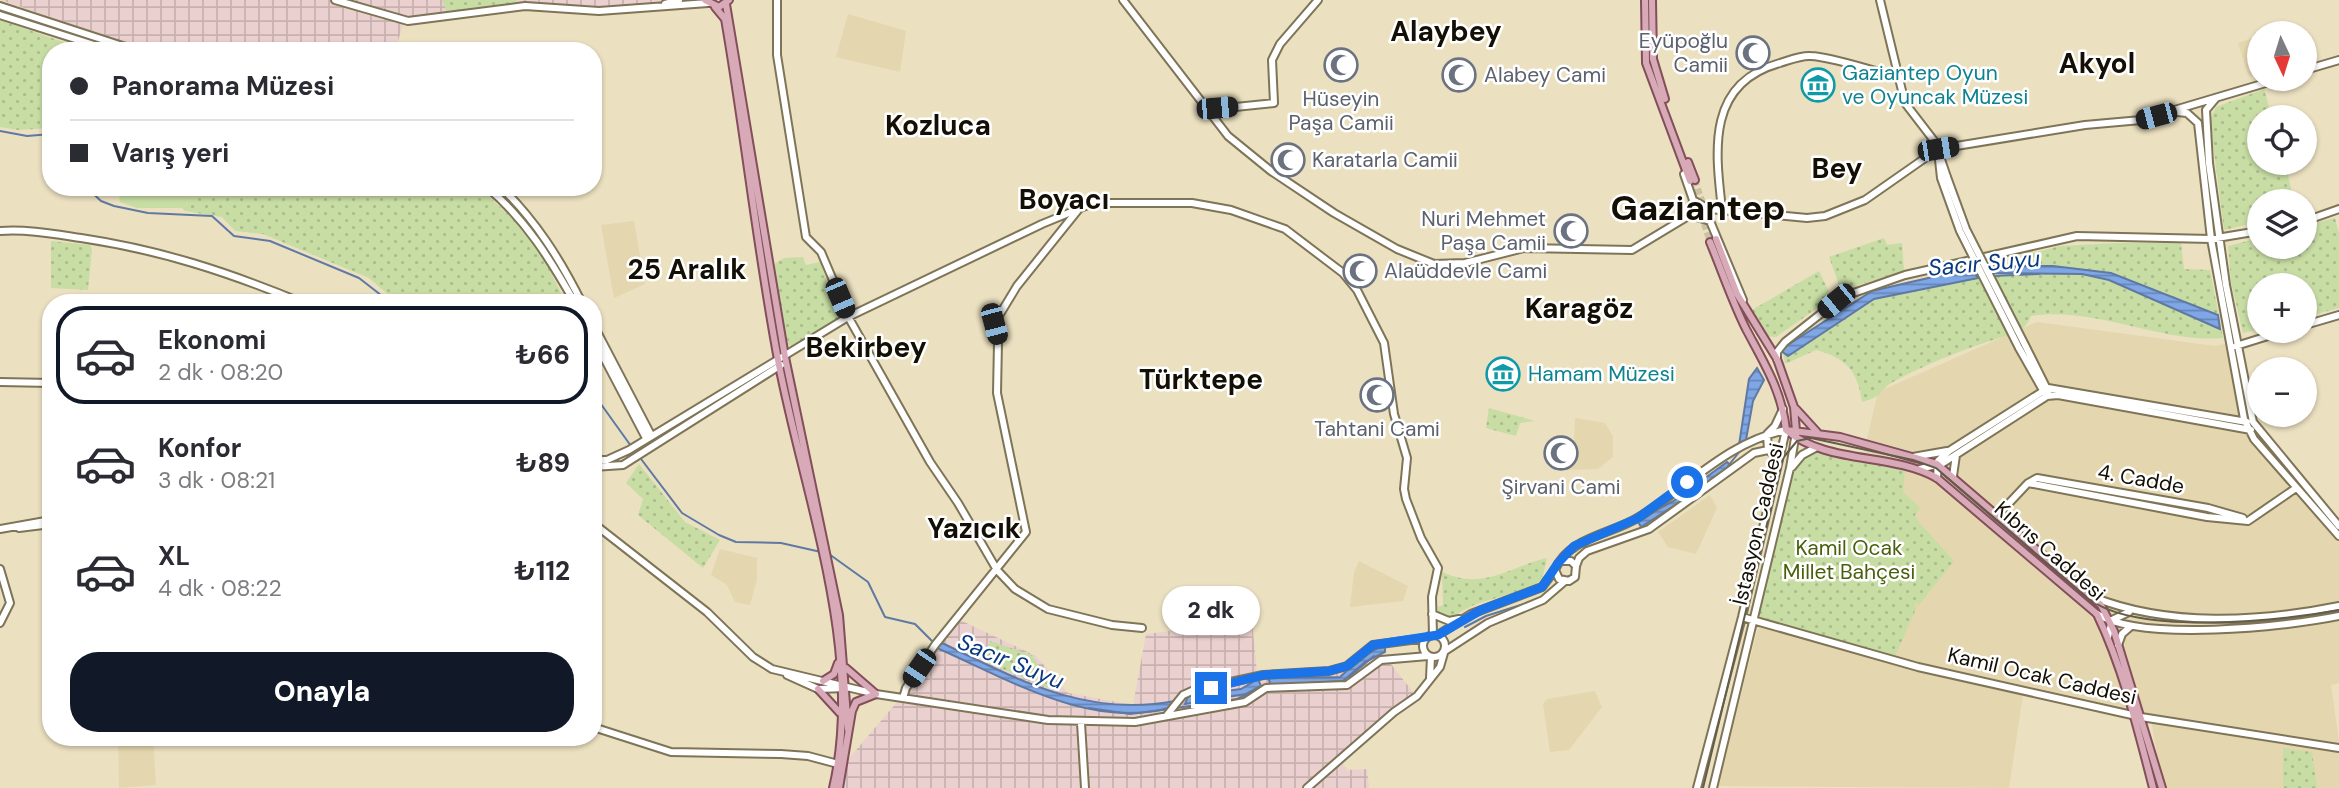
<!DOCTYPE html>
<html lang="tr">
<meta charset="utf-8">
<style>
:root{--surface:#fff;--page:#f2f2f3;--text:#2b2b33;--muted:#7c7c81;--line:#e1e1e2;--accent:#111827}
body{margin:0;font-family:"DM Sans",sans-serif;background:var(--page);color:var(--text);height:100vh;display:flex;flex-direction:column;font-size:26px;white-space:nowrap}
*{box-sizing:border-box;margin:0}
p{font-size:23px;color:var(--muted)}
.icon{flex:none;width:38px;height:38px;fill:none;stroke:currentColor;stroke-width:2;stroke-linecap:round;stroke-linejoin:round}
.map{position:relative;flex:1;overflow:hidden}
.details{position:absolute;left:42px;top:294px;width:560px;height:452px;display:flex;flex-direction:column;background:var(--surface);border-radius:28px;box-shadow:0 2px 5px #0004}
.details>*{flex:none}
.top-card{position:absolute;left:42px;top:42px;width:560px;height:154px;border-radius:28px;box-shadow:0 2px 5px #0004;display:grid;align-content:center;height:154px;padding:0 28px;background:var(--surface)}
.needle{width:46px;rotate:176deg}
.fabs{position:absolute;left:2247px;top:21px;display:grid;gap:14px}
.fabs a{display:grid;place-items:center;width:70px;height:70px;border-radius:50%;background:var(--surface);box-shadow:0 2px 5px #0004;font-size:35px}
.end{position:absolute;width:32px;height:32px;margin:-16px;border:9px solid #1a73e8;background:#fff;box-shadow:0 0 0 4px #fff}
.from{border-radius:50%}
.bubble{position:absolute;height:49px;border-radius:24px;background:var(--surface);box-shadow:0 2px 5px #0004;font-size:23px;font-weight:800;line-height:49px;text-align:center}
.car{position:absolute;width:21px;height:42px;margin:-21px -10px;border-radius:9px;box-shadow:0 0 5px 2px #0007;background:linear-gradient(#222 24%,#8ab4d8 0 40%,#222 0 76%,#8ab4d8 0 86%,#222 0)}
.top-card b{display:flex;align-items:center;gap:24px;height:66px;font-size:26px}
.top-card b+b{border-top:2px solid var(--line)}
.top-card i{width:18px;height:18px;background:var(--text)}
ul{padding:12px 0 0;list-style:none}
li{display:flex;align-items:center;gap:21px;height:98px;margin:0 14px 10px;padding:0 14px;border:4px solid transparent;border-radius:28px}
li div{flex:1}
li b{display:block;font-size:26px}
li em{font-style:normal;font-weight:800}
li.on{border-color:var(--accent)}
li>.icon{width:63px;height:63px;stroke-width:1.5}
.primary-button{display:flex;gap:14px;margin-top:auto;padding:14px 28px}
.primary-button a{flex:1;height:80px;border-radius:28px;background:var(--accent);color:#fff;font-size:28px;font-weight:800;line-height:80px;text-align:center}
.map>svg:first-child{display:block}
.built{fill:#e4d6ae}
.industrial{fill:url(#industrial-grid)}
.green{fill:#c8dda4}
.park{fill:url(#park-dots)}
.water{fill:url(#water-rules);stroke:#5f79a3;stroke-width:2}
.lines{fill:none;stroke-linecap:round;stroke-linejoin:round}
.stream{stroke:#5f79a3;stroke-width:2}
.primary-tunnel{stroke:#cbc1a4;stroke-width:6;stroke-dasharray:6 3;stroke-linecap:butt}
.secondary-casing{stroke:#7e7457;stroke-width:10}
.primary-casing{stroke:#824f5a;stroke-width:10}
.secondary{stroke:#fff;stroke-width:6}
.primary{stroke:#d8aab8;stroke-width:6}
.tram{stroke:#635d4a;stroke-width:2}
.secondary-bridge-casing{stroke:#7e7457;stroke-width:10;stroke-linecap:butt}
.secondary-bridge{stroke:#fff;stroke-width:6}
.route{stroke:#1a73e8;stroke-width:9}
.labels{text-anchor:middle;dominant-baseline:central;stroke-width:5;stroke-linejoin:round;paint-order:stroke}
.worship-label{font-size:21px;fill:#5b616d;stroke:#fff;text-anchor:start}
.culture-label{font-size:21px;fill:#0d838f;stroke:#fff;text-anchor:start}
.street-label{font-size:21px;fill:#130f05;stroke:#fff}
.park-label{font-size:21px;fill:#495f0c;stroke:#fff}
.water-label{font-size:23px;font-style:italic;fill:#073881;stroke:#fff}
.district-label{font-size:28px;font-weight:bold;fill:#130f05;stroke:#fff}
.town-label{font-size:35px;font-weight:bold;fill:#130f05;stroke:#fff}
</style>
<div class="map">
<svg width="2339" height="788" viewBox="0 0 2339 788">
<defs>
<pattern id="industrial-grid" width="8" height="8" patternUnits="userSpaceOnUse" patternTransform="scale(1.75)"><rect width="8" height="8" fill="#ead0ce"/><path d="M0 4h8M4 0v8" fill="none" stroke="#c8b1af"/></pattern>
<pattern id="park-dots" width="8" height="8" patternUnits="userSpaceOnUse" patternTransform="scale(1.75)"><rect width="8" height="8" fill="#c8dda4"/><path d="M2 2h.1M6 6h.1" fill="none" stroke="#abbc8c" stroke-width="1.8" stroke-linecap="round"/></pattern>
<pattern id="water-rules" width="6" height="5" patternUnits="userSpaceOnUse" patternTransform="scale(1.75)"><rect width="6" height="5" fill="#7fa7e7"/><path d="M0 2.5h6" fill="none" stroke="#6786b9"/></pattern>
</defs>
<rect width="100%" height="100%" fill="#ebe0c0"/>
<path class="built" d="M 848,14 L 906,31 L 900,72 L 836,57 Z
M 2259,36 L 2259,75 L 2252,77 L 2248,74 L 2238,43 Z
M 634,221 L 645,284 L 614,298 L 601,225 Z
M 2037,322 L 2215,346 L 2239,341 L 2256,422 L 2339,522 L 2339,683 L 2331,685 L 2339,741 L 2339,788 L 2163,788 L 2151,720 L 2023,695 L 2009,788 L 1718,786 L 1800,462 L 1861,465 L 1878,392 Z
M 1575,418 L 1605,423 L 1613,436 L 1613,457 L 1598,469 L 1564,470 L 1574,441 Z
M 1710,495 L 1717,508 L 1696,554 L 1668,547 L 1658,532 Z
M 720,549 L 757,558 L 757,579 L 750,605 L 735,602 L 727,585 L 711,575 Z
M 1359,561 L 1408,586 L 1403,601 L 1350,607 L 1354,572 Z
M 1595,691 L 1602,707 L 1569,750 L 1550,752 L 1543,704 L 1547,699 Z
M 118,737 L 153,737 L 156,785 L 119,788 Z"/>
<path class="industrial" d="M 1,0 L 672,0 L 644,5 L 521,8 L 405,18 L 395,51 L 149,51 Z
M 960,620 L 1036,656 L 1068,693 L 1133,705 L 1146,634 L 1252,621 L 1257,673 L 1342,668 L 1376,645 L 1416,696 L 1341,762 L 1348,770 L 1367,769 L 1369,788 L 841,788 L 845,763 L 909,688 Z"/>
<path class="green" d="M 118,187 L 192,187 L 187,205 L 182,208 L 137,208 L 120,202 Z"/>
<path class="park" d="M 442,0 L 517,0 L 515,4 L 447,12 Z
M 0,20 L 89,51 L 51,51 L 51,128 L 18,130 L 0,127 Z
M 2264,89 L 2272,117 L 2259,117 L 2259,163 L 2285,163 L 2294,201 L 2259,201 L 2259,222 L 2224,230 L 2210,120 L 2216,107 Z
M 192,187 L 479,187 L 518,224 L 544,259 L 566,303 L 442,303 L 430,297 L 390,296 L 369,278 L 263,234 L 235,231 L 222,217 L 185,211 L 182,208 L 187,205 Z
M 2335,218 L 2339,233 L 2339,308 L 2305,317 L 2305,285 L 2259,285 L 2259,329 L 2243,333 L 2231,282 L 2228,246 L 2259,238 L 2259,247 L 2305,247 L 2305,226 Z
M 1884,238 L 1887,245 L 1902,243 L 1904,271 L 1841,290 L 1829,257 Z
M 51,241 L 90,245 L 92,249 L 88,290 L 51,288 Z
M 2115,243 L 2181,243 L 2184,269 L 2210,270 L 2223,338 C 2159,343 2095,306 2031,316 C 2022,336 2012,333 1993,340 C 1959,351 1924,365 1893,382 C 1878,390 1885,396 1862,402 C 1858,371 1846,358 1816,350 L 1785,364 L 1782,347 L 1858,299 L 1973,272 L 2020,266 L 2021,256 L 2060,246 Z
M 803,257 L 806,265 L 820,262 L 840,318 L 794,347 L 784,343 L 771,266 L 784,258 Z
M 1819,271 L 1832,298 L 1776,337 L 1766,336 L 1752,310 Z
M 1489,408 L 1535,421 L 1520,423 L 1516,436 L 1486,428 Z
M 1815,451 L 1908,468 L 1905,471 L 1903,492 L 1920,508 L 1915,515 L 1918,521 L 1954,561 L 1919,605 L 1915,602 L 1916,609 L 1895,656 L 1757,617 L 1795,464 Z
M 639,464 L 685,522 L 720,540 L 703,568 L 638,515 L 643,499 L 626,483 Z
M 1547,558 L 1542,580 C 1523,592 1502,596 1479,603 C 1464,608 1455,619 1438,618 L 1438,607 L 1443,605 L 1442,572 C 1484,591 1509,567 1547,558 Z
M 990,641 L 1032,655 L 1056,691 L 982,661 Z
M 2283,748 L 2312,752 L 2317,788 L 2283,788 Z"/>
<path class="water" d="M 1987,266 L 2053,266 L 2111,273 L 2218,315 L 2220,329 L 2109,280 L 2082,274 L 1990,273 Z
M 1972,268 L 1978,278 L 1874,299 L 1788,356 L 1780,350 L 1872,291 Z
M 1757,368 L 1764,380 L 1753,401 L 1746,440 L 1739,445 L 1749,379 Z
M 1727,462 L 1733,468 L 1641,527 L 1637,520 L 1672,502 Z
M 942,643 C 1019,680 1087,718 1175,701 L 1172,707 C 1092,731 1008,679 937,648 Z
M 1385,644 L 1385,652 L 1365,662 L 1343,681 L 1271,685 L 1268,678 L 1340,677 L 1363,656 Z
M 1258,679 L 1261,686 L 1246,694 L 1185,704 L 1188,696 L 1241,689 Z"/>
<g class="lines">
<path class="stream" d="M 0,131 L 27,136 L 51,134
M 86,187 L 101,201 L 114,206 L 148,213 L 212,216 L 234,236 L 270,241 L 359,278 L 386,299 L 415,298 L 435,303
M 1992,276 L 2039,274
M 593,393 L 631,446
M 635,451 L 682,513 L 719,535 L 736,542 L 781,543 L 821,552
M 1728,466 L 1740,451
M 829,554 L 868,582 L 885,617 L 915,624 L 933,642
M 1465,627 L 1486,616 L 1536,600
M 1349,677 L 1374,656
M 1089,708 L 1130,714 L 1170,709
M 1176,708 L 1237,699 L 1270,683"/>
<path class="primary-tunnel" d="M 1695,180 L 1710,224
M 1690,181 L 1710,242"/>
<defs>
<path id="secondary" d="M 335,0 L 408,21 L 525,6 L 599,11 L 708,3
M 777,0 L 777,55 L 806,237 L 821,252 L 850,320 L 930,462 L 958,503 L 997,570 L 1015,589 L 1048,609 L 1112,625 L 1142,628
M 1123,0 L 1228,136 L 1271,171 L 1334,213 L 1397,249 L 1434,264 L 1465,263 L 1524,248 L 1632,250 L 1690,215
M 1880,0 L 1905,103 L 1935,142 L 1947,177
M 665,4 L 679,0
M 0,6 L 138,51
M 0,15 L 113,51
M 2305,70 L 2339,60
M 2216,98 L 2206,110 L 2209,163 L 2226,285 L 2253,422 L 2339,526
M 1206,110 L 1274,103 L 1272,60 L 1280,44 L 1318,0
M 2177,112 L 2187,113 L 2198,123 L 2211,239 L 2244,419 L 2254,439 L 2339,536
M 1938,151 L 1941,178
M 1684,174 L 1693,200 L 1690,215
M 487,187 C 526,220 550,259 575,303
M 501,187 C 536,221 560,259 582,303
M 1693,200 L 1709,209 L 1807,218 L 1825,216 L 1865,200 L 1938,149 L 2085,125 L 2141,120 L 2279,79
M 1722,209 C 1715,149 1707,83 1780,63 C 1790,60 1801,55 1811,56 C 1834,57 1874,72 1900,77
M 1690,215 L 1710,221 L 1743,300
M 2305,221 L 2339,209
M 0,231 C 27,229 54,234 81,238 C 161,250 228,272 303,303
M 593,324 L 651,435
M 2305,325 L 2339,315
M 593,337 L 646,438
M 2025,345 L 2048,391
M 2236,346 L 2284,331
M 2019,348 L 2044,392
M 1777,359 L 1777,352 L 1785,342 L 1842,297 L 1905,275 L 2077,236 L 2211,239 L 2259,231
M 0,382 L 51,383
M 1768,450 L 1767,434 L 1775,426 L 1783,409
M 1913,457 L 1947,451
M 593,460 L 607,460 L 629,450 L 848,317 L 1042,224 L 1093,203 L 1192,203 L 1231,210 L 1285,229 L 1343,273 L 1357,290 L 1384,343 L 1394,414 L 1407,458 L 1404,489 L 1406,499 L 1421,538 L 1438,568 L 1432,597 L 1433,635
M 593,467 L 623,465 L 781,365
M 1792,467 L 1802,455 L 1815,448
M 1920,469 L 1943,463 L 2047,396 L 2058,395 L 2251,430
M 1953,476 L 1956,455
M 1937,478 L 1938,461 L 1949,451 L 2048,388 L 2247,422
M 2028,483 L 2037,478 L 2208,508 L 2243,518
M 1997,516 L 2028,483 L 2207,517 L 2248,521 L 2296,488
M 593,523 L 707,612 L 753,657 L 772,669 L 876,694 L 1048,720 L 1135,722 L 1245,702 L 1266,688 L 1347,685 L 1381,660 L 1428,656
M 19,528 L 51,524
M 0,529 L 51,520
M 1561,561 L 1571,561 L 1576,566 L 1575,577 L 1569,581 L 1559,579 L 1555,570 C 1568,537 1613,534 1639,517 C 1688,487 1727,442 1786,430 L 1742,617 L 1697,788
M 1576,566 L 1579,558 L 1587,551 L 1649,529 L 1754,453 L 1768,450 L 1779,459
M 0,569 L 10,603 L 0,623
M 2093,597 C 2168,627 2260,622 2339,606
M 1432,614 L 1449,621 L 1459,619
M 2097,614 C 2142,642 2285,627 2339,616
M 1742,617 L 1918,667 L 2141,717 L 2339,748
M1423 646a11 11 0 1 1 22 0a11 11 0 1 1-22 0Z
M 1438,635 L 1471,614 L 1542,587 L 1555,570
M 2108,637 L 2112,620 L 2129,612
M 2118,645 L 2122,634 L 2130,627
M 1445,651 L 1488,623 L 1543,600 L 1565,581
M 787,675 L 818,689 L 846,688
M 1430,678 L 1431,657
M 903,698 L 906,688 L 935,645 L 1026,532 L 997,393 L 998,342 L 994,324 L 1017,286 L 1078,210
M 1167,715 L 1183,695 L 1194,690 L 1263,675 L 1329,671 L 1347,666 L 1373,645 L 1426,638
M 1081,723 L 1085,788
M 593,727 L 671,752 L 781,754 L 808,756 L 838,764
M 1307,788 L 1394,712 L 1417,696 L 1440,667 L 1444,653
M 1713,788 L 1790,468 L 1796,432"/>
<path id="primary" d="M 705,0 L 719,7 L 729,0
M 1645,0 L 1646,63 L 1690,181
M 1652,0 L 1653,59 L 1665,99
M 726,4 L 785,357 L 839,615 L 848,729
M 715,7 L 725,19 C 745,134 757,250 779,365 C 805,499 865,651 833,788
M 1688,162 L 1695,180
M 1716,239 L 1737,294 L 1777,359 L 1794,407 L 1796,431
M 1710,242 C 1722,271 1732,301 1746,329 C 1764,363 1782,391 1786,430 C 1828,465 1890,452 1937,478 L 2097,614 C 2123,668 2138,730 2153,788
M 1796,409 L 1817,432
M 1786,430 L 1840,437 L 1937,464 L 2101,605 L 2114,631 L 2162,788
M 846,668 L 876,694
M 823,681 L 834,674 L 838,663
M 818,689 L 840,713
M 839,788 L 852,711 L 856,702 L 876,694"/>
</defs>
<use href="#secondary" class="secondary-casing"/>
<use href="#primary" class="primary-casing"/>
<use href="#secondary" class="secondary"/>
<use href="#primary" class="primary"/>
<path class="tram" d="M 1703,788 L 1783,458 L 1797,441 L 1811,438 L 1913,460 L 1936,468 L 2089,599 C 2138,636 2279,621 2339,610"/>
<defs>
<path id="secondary-bridge" d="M 1947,177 L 1966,229 L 2025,345
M 1941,178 L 1960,231 L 2019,348"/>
</defs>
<use href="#secondary-bridge" class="secondary-bridge-casing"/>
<use href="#secondary-bridge" class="secondary-bridge"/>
</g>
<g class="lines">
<path class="route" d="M 1211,688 L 1264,675 L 1329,671 L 1347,666 L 1373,645 L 1438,635 L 1481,610 L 1542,587 L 1558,563 L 1574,546 L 1638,518 L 1687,482"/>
</g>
<defs>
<symbol id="mosque-ring" viewBox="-11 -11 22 22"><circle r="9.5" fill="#fff" stroke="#6b7280" stroke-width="1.5"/><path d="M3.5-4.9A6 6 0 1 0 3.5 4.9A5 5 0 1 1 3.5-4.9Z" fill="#6b7280"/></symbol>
<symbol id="museum-ring" viewBox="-11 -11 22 22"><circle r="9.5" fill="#fff" stroke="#0f9aa8" stroke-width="1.5"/><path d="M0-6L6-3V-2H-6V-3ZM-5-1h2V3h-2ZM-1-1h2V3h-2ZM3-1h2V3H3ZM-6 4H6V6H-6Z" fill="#0f9aa8"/></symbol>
</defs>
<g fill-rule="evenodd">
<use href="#mosque-ring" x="1734" y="34" width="38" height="38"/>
<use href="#mosque-ring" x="1322" y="46" width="38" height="38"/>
<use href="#mosque-ring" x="1440" y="56" width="38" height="38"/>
<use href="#museum-ring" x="1799" y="66" width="38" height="38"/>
<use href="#mosque-ring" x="1269" y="141" width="38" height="38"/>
<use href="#mosque-ring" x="1552" y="212" width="38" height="38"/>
<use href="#mosque-ring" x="1341" y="252" width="38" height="38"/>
<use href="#museum-ring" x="1484" y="355" width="38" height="38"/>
<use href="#mosque-ring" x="1358" y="376" width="38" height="38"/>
<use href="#mosque-ring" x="1542" y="434" width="38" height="38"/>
</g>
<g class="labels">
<g class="worship-label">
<text x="1728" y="41" text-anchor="end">Eyüpoğlu<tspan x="1728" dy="24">Camii</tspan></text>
<text x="1484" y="75">Alabey Cami</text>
<text x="1341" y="99" text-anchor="middle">Hüseyin<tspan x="1341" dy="24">Paşa Camii</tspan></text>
<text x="1312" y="160">Karatarla Camii</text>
<text x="1546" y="219" text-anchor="end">Nuri Mehmet<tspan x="1546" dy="24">Paşa Camii</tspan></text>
<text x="1384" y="271">Alaüddevle Cami</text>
<text x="1377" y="429" text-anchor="middle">Tahtani Cami</text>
<text x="1561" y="487" text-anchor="middle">Şirvani Cami</text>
</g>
<g class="culture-label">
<text x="1842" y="73">Gaziantep Oyun<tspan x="1842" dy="24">ve Oyuncak Müzesi</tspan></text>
<text x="1528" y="374">Hamam Müzesi</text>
</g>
<g class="street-label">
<text transform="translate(2141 479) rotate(10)">4. Cadde</text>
<text transform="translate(1758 524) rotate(-77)">İstasyon Caddesi</text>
<text transform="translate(2050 551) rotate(41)">Kıbrıs Caddesi</text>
<text transform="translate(2042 676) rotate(13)">Kamil Ocak Caddesi</text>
</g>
<g class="park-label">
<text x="1849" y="548">Kamil Ocak<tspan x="1849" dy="24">Millet Bahçesi</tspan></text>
</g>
<g class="water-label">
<text transform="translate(1984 263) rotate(-5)">Sacır Suyu</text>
<text transform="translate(1011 661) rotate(22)">Sacır Suyu</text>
</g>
<g class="district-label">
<text x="1446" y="31">Alaybey</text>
<text x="2097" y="63">Akyol</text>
<text x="938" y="125">Kozluca</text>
<text x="1837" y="168">Bey</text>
<text x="1064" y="199">Boyacı</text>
<text x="687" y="269">25 Aralık</text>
<text x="1579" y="308">Karagöz</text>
<text x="866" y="347">Bekirbey</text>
<text x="1201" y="379">Türktepe</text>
<text x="974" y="528">Yazıcık</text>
</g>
<g class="town-label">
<text x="1698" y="208">Gaziantep</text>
</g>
</g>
</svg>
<div class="fabs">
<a><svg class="needle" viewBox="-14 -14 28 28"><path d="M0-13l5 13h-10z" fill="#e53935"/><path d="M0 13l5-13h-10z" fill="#7c7c81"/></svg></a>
<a><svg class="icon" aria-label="locate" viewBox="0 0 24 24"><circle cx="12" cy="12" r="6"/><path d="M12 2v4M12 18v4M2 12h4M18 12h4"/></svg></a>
<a><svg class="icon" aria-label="layers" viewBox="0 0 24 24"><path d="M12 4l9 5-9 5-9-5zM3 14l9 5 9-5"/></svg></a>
<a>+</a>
<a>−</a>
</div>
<i class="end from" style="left:1687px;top:482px"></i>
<i class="end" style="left:1211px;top:688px"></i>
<div class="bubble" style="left:1162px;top:586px;width:98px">2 dk</div>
<i class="car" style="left:1217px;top:108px;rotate:85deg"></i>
<i class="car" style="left:2156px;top:116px;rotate:255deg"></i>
<i class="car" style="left:1938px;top:149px;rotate:81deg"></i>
<i class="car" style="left:840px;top:298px;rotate:157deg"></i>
<i class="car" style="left:1836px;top:301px;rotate:231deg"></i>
<i class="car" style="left:994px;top:324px;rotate:165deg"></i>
<i class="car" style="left:919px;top:668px;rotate:214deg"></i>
<div class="top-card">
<b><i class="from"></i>Panorama Müzesi</b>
<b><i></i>Varış yeri</b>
</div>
<section class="details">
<ul>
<li class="on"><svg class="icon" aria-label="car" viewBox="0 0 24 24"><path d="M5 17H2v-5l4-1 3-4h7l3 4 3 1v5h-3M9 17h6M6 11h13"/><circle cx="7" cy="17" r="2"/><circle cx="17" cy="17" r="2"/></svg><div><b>Ekonomi</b><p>2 dk · 08:20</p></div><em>₺66</em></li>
<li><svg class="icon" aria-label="car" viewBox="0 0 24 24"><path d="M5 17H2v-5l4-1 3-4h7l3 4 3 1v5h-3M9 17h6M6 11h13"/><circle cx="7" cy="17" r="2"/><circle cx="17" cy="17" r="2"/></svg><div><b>Konfor</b><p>3 dk · 08:21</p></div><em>₺89</em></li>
<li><svg class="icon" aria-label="car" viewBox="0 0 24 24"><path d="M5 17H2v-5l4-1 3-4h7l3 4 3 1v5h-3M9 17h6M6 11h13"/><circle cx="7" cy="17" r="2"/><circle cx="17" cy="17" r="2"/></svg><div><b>XL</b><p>4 dk · 08:22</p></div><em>₺112</em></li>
</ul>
<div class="primary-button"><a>Onayla</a></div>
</section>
</div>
